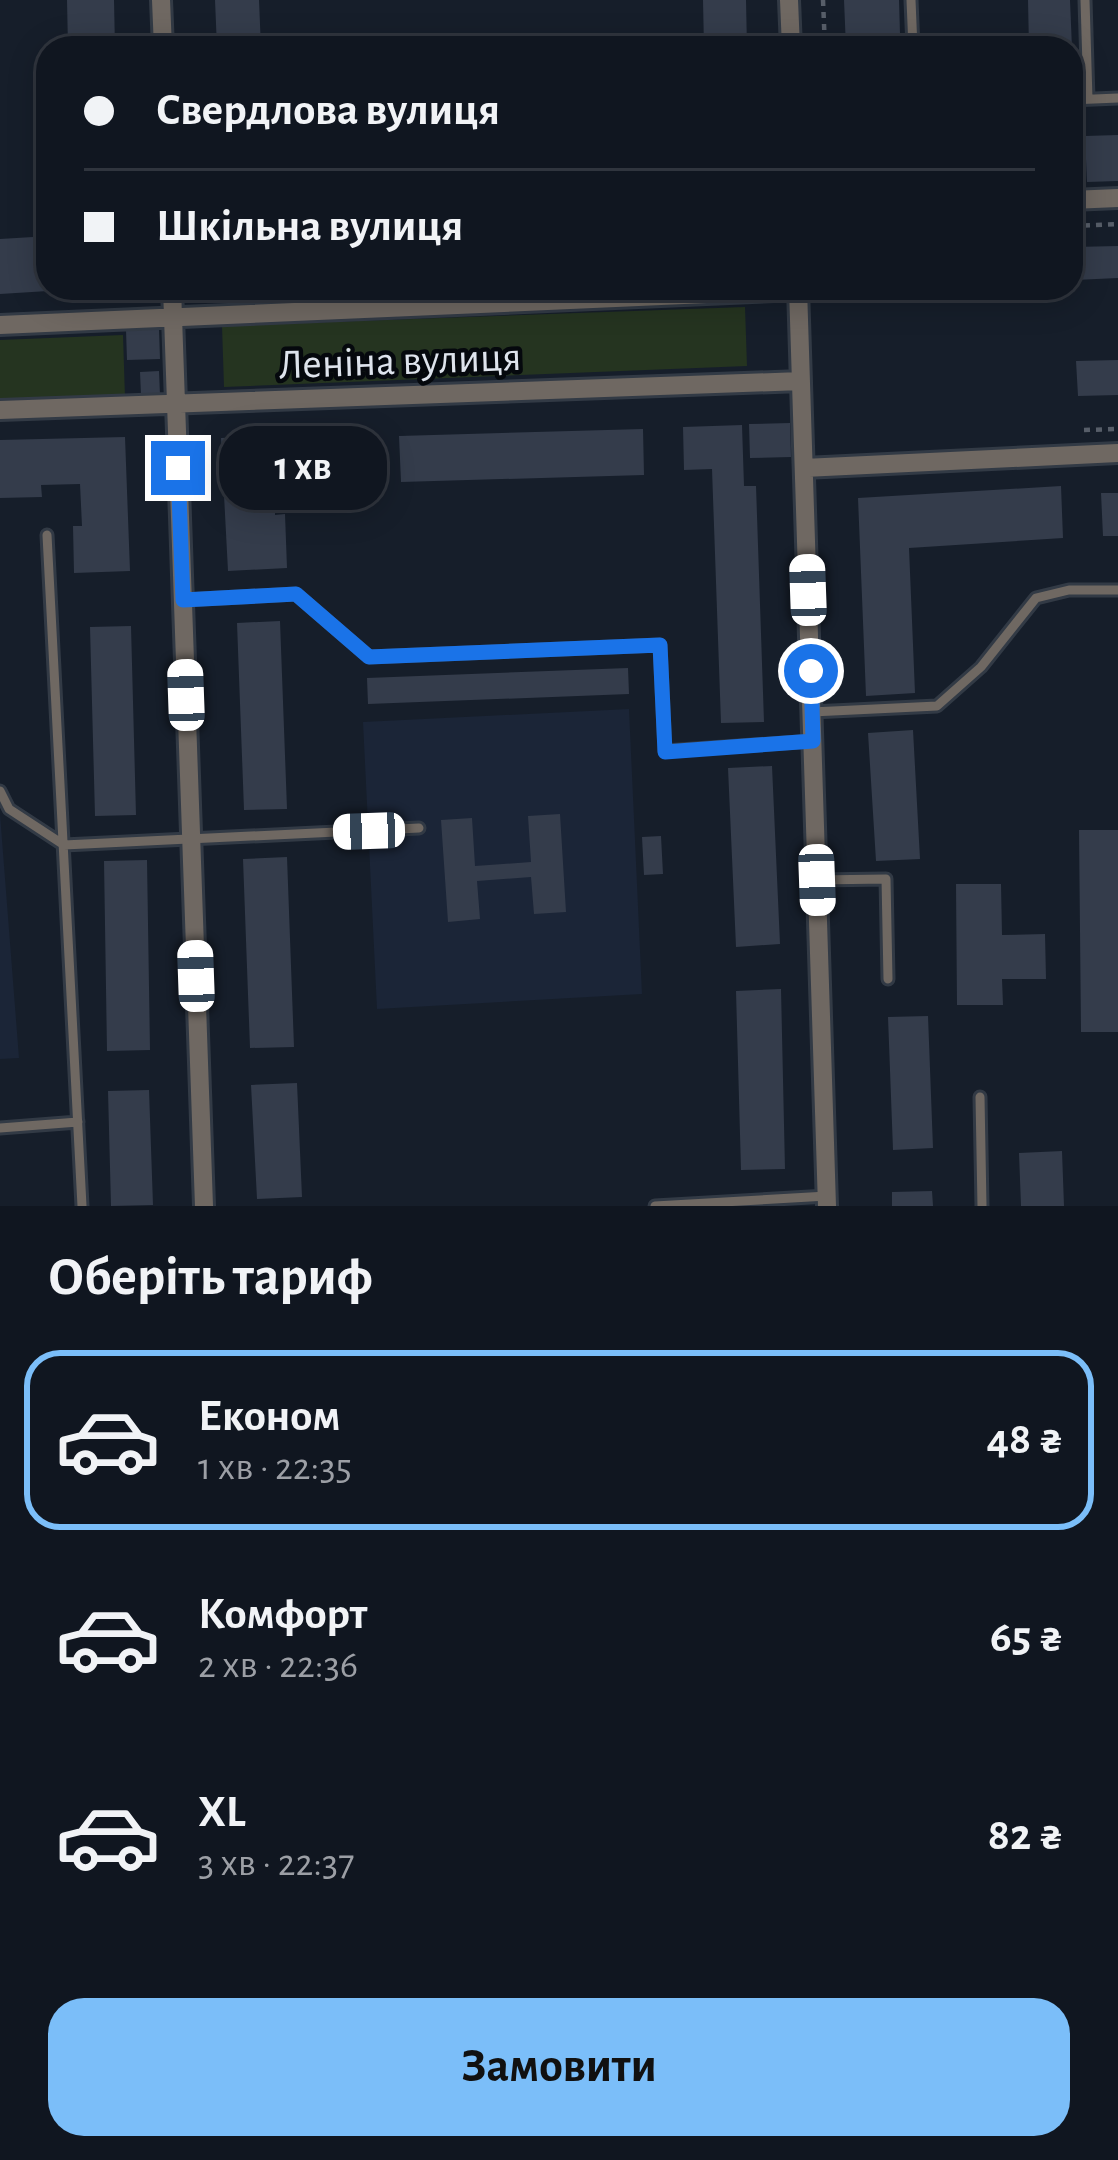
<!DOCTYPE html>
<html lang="uk">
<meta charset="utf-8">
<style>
:root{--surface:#101620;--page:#191f29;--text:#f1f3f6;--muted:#9c9fa5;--line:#30353e;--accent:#7bbef9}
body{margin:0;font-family:"Alegreya Sans",sans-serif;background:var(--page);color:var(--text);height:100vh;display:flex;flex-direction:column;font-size:45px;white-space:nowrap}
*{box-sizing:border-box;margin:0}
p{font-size:39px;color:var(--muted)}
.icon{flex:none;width:66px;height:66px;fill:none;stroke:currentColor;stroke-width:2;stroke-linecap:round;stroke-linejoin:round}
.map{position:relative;height:1206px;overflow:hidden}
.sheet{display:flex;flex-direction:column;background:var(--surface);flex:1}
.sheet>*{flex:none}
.guide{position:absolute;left:36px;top:36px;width:1047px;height:264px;border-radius:36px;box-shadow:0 6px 30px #0003,0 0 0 3px var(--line);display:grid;align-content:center;height:264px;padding:0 48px;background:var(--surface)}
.end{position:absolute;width:54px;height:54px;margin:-27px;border:15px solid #1a73e8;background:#fff;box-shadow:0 0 0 6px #fff}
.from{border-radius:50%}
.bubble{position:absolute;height:84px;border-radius:36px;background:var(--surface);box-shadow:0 6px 30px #0003,0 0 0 3px var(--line);font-size:39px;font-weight:700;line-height:84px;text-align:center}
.car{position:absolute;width:36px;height:72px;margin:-36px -18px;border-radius:15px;box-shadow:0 0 9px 3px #0007;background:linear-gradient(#fff 24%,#345 0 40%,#fff 0 76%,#345 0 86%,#fff 0)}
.guide b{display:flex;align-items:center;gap:42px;height:114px;font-size:45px}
.guide b+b{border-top:3px solid var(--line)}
.guide i{width:30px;height:30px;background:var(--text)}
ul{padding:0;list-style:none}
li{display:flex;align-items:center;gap:36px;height:180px;margin:0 24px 18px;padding:0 24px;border:6px solid transparent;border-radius:36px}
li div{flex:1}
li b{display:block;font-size:45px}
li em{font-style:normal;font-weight:700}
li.on{border-color:var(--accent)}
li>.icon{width:108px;height:108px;stroke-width:1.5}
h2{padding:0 48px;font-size:54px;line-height:144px}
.button{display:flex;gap:24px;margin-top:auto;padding:24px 48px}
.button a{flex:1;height:138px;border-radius:36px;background:var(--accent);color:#111;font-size:48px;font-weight:700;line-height:138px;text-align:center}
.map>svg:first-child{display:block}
.built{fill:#1b2537}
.green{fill:#253420}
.building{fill:#343c4b}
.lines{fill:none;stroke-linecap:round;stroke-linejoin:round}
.lane-casing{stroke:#323a45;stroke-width:15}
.street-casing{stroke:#323a45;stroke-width:24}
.path{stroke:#575e69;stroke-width:4.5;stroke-dasharray:6 6;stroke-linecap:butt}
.lane{stroke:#6f6862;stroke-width:9}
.street{stroke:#6f6862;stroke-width:18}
.route{stroke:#1a73e8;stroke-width:15}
.labels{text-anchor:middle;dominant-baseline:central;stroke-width:9;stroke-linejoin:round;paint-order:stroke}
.street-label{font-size:42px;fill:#dee3ec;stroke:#05080d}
</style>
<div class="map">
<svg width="1118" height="1206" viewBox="0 0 1118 1206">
<rect width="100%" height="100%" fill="#161e2a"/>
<path class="built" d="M 629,709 L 642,994 L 377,1009 L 363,722 Z
M 0,814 L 19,1058 L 0,1059 Z"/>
<path class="green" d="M 745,307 L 747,366 L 224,387 L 222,326 Z
M 123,335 L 125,398 L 0,403 L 0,340 Z"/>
<path class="building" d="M 67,0 L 114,0 L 115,48 L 68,48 Z
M 215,0 L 259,0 L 261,48 L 217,48 Z
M 703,0 L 746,0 L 747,48 L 704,48 Z
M 844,0 L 899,0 L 900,34 L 888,35 L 889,48 L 846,48 Z
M 1028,0 L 1070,0 L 1072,48 L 1029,48 Z
M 1118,135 L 1118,181 L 1087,182 L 1085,136 Z
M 33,237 L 33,245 L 48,245 L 48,291 L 0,294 L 0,239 Z
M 1118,246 L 1118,278 L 1075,280 L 1074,247 Z
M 159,329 L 160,359 L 127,360 L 126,330 Z
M 1118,360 L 1118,395 L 1078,396 L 1076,361 Z
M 159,371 L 160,395 L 141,395 L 140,372 Z
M 790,423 L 791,457 L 750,458 L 749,424 Z
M 742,425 L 744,486 L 756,486 L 764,722 L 721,723 L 712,469 L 684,470 L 683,427 Z
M 643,429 L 644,475 L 401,482 L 399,436 Z
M 352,432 L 355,489 L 310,492 L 309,479 L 275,481 L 275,515 L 285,514 L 287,568 L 228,571 L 221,438 Z
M 125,437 L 130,571 L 74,573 L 73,526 L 82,526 L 80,484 L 41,485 L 42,497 L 0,498 L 0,440 Z
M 1061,486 L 1063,538 L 909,548 L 915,693 L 866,696 L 858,498 Z
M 1101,493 L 1118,493 L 1118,536 L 1103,536 Z
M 280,621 L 287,809 L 244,810 L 237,623 Z
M 131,626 L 136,815 L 95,816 L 90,627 Z
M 628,668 L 629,694 L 368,704 L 367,678 Z
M 913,730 L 920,859 L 876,861 L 868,733 Z
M 772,766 L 780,944 L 736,947 L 728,768 Z
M 560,814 L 566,912 L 534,914 L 531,877 L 477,881 L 480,919 L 448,922 L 441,820 L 472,818 L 475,866 L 531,862 L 528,816 Z
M 1079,830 L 1118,830 L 1118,1032 L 1081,1032 Z
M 661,836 L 663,874 L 644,875 L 642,837 Z
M 287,857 L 294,1047 L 250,1048 L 243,859 Z
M 147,860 L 150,1050 L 107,1051 L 104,861 Z
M 956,884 L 1001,884 L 1002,935 L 1045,934 L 1046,979 L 1002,979 L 1003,1005 L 957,1005 Z
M 781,989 L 785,1169 L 741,1170 L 736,991 Z
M 928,1016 L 933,1148 L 893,1150 L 888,1017 Z
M 297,1083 L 302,1197 L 257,1199 L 251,1085 Z
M 149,1090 L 153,1205 L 111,1206 L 108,1091 Z
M 1062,1151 L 1064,1206 L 1021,1206 L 1019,1153 Z
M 932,1191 L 933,1206 L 892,1206 L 892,1192 Z"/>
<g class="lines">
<defs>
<path id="lane" d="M 911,0 L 913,48
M 1085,0 L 1088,99
M 1071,100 L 1118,98
M 43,219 L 42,128 L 48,129
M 47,535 L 82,1206
M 183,600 L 296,594 L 369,657 L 660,645 L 665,751 L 813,741
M 812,712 L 937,706 L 981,667 L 1036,598 L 1069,590 L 1118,590
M 0,791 L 9,809 L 64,845 L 419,828
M 817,880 L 886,879 L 888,979
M 980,1097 L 982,1206
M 0,1128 L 78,1122
M 655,1206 L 827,1196"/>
<path id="street" d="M 161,0 L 163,48
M 789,0 L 791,48
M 1071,200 L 1118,198
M 172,288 L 204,1206
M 798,288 L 827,1206
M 0,325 L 798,290
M 0,410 L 801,381
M 804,468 L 1118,453"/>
</defs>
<use href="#lane" class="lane-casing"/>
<use href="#street" class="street-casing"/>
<path class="path" d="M 823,0 L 825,48
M 1072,226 L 1118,224
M 1084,430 L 1118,429"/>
<use href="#lane" class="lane"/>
<use href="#street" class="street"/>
</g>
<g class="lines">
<path class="route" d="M 178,468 L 183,600 L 296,594 L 369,657 L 660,645 L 665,752 L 813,741 L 811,671"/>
</g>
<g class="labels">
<g class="street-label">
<text transform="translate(400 361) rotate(-2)">Леніна вулиця</text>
</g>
</g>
</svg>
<i class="end from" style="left:811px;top:671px"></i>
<i class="end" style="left:178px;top:468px"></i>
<div class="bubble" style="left:219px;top:426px;width:168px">1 хв</div>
<i class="car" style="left:808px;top:590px;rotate:358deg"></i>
<i class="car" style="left:186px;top:695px;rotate:358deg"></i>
<i class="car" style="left:369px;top:831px;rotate:268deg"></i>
<i class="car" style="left:817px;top:880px;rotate:178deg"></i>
<i class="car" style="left:196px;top:976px;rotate:358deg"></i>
<div class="guide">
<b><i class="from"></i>Свердлова вулиця</b>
<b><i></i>Шкільна вулиця</b>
</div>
</div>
<section class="sheet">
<h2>Оберіть тариф</h2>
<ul>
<li class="on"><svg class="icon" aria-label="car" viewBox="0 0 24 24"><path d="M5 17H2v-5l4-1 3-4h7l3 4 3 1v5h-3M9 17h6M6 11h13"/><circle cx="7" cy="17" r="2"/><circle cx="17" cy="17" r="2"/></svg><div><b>Економ</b><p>1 хв · 22:35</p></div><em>48 ₴</em></li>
<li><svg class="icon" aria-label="car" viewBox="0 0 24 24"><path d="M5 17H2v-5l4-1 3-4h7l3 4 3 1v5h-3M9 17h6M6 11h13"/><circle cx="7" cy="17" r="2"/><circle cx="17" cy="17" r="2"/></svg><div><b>Комфорт</b><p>2 хв · 22:36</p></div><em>65 ₴</em></li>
<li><svg class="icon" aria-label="car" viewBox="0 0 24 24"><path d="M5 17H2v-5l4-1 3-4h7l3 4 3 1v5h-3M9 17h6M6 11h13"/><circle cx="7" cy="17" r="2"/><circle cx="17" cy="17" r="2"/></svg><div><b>XL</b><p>3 хв · 22:37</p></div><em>82 ₴</em></li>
</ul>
<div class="button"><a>Замовити</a></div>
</section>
